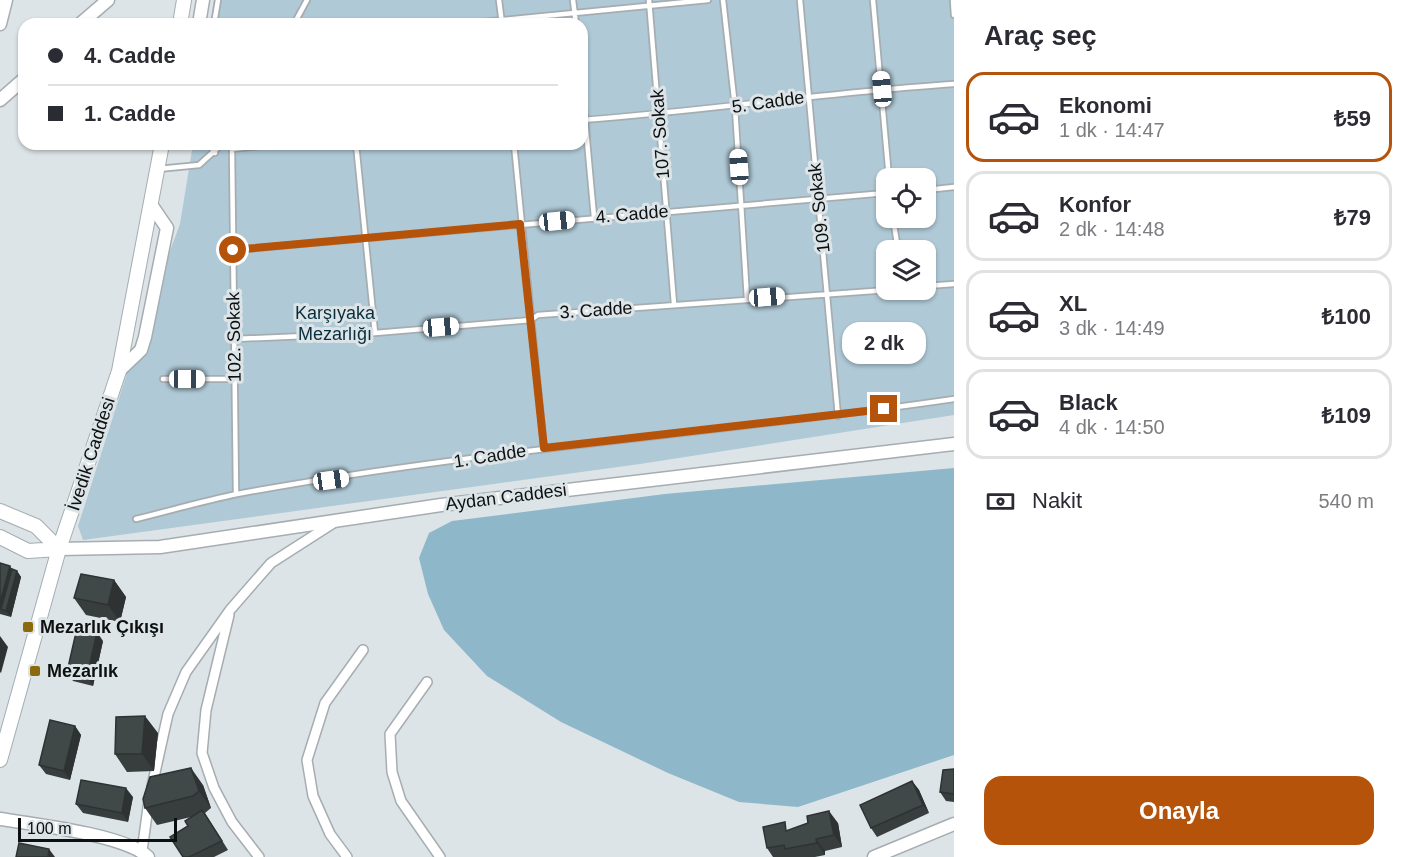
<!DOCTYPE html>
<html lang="tr">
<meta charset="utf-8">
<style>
:root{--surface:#fff;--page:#f7f7f7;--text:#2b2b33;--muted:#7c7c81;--line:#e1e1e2;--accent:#b45309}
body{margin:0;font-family:Arial,sans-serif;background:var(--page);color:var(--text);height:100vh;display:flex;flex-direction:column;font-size:22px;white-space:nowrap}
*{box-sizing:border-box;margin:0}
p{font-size:20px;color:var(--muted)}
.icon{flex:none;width:33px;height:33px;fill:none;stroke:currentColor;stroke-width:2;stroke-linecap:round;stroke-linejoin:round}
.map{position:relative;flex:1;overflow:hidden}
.panel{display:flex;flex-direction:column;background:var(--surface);width:450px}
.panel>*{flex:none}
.hud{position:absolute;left:18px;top:18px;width:570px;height:132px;border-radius:18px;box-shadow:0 2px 4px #0004;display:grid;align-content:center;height:132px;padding:0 30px;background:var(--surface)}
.fabs{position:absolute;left:876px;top:168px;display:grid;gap:12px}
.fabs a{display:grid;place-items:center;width:60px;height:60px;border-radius:12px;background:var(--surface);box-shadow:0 2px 4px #0004;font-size:30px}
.scale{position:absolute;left:18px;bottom:15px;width:159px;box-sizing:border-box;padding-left:6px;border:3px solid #0d1011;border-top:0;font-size:16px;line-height:21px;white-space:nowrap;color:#0d1011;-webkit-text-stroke:4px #dce4e7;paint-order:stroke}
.end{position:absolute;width:27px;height:27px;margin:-14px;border:8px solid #b45309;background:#fff;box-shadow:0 0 0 3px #fff}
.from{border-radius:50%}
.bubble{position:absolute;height:42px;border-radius:18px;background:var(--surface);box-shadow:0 2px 4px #0004;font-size:20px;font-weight:700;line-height:42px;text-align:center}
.car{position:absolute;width:18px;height:36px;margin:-18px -9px;border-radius:8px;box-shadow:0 0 4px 2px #0007;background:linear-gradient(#fff 24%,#345 0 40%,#fff 0 76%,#345 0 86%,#fff 0)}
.hud b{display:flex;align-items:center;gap:21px;height:57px;font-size:22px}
.hud b+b{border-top:2px solid var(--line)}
.hud i{width:15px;height:15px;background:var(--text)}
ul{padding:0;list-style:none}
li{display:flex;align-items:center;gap:18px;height:90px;margin:0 12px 9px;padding:0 18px;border:3px solid var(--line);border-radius:18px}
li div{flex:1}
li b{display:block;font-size:22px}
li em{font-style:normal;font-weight:700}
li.selected{border-color:var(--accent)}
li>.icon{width:54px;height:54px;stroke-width:1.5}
h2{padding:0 30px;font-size:27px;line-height:72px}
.pay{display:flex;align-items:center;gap:15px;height:66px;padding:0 30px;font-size:22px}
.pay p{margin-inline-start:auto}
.cta{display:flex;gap:12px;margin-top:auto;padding:12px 30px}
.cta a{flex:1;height:69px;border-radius:18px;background:var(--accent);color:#fff;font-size:24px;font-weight:700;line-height:69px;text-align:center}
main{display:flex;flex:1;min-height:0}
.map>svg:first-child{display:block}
.green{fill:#afc9d6;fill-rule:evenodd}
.forest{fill:#8fb7ca}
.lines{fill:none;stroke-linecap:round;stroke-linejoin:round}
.service-casing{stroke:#a6adb1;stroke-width:8}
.minor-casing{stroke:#a6adb1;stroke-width:12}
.tertiary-casing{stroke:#a6adb1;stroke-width:15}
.secondary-casing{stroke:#a6adb1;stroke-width:16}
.service{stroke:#fff;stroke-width:4.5}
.minor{stroke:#fff;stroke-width:9}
.tertiary{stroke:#fff;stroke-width:12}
.secondary{stroke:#fff;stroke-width:14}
.wall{fill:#383e3e}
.shaded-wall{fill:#2e3232}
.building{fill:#414848;stroke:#2e3232;stroke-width:1.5}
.route{stroke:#b45309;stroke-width:8}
.poi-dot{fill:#8c6a0c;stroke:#dce4e7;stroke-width:2}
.labels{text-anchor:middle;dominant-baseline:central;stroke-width:6;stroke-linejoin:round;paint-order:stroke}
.street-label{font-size:18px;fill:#0d1011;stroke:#dce4e7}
.park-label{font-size:18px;fill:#082e3d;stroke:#dce4e7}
.poi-label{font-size:18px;font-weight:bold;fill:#0d1011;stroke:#dce4e7;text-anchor:start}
</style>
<main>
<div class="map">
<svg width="954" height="857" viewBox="0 0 954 857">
<rect width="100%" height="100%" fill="#dce4e7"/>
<path class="green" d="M 214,0 L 954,0 L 954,415 L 640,464 L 83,540 L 78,526 L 144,320 L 180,224 L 193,144 L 582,144 L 582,24 L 211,24 ZM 886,178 L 926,178 L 926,218 L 886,218 ZM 886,250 L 926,250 L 926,290 L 886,290 Z"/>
<path class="forest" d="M 954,468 L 954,755 L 798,807 L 739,802 L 668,773 L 561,722 L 487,676 L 444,630 L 428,594 L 419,558 L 429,533 L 452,521 L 665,494 Z"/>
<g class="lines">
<defs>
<path id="service" d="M 499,0 L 502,24
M 573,0 L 576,24
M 649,0 L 674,304
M 723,0 L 735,107 L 747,299
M 800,0 L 838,416
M 873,0 L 889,178
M 953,0 L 954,15
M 214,24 L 218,0
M 294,24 L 307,0
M 462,24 L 708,0
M 582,86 L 594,217
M 582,120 C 706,111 830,92 954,84
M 209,144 L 215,153
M 229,144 L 232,149 L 236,494
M 356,144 L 375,333
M 514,144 L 544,448
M 232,149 L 281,144
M 158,169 L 199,165 L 222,144
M 926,190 L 954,187
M 893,218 L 898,250
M 233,250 L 886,193
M 926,286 L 954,284
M 234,339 L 375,333 L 531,320 L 538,315 L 888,290
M 163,379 L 235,379
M 136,519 C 169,511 203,501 237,494 C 474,450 716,434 954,399"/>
<path id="minor" d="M 229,615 L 206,710 L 202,753 L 214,788 L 232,822 L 259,857
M 427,682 L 390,734 L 392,772 L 401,801 L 440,857
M 152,786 L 168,714 L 186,672 L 230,610 L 271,563 L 335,522
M 142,851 L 149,800
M 347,857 L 330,834 L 313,796 L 307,760 L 325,703 L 363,650"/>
<path id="tertiary" d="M 0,24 L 6,0
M 80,24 L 108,0
M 199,24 L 203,0
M 0,100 L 24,79
M 119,371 L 141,350 L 145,337 L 167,228 L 152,206
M 59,549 L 160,547 L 441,505 L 954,444
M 0,819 C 32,824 126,835 148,857
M 874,857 L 954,824"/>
<path id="secondary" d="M 180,24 L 184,0
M 0,511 L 36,526 L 59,549
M 0,537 L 28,551 L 59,549
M 0,760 L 59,549 L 119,371 L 162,144"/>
</defs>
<use href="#service" class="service-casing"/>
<use href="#minor" class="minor-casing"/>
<use href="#tertiary" class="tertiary-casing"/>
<use href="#secondary" class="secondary-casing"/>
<use href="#service" class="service"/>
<use href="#minor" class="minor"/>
<use href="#tertiary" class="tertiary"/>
<use href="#secondary" class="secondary"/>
</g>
<path class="wall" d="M 0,563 L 17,571 L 21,577 L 11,617 L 0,614 Z
M 114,580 L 126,597 L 120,622 L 86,615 L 74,598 Z
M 103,641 L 93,686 L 73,681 L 67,672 Z
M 75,726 L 81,735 L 70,780 L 46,774 L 39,765 Z
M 158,733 L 154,771 L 127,772 L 115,754 Z
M 954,769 L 954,802 L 946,801 L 940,792 Z
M 912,781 L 919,790 L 929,813 L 877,837 L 871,828 Z
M 203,785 L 211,808 L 205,813 L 228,850 L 214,857 L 183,857 L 188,826 L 191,817 L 157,825 L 145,808 Z
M 133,797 L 128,822 L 83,813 L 76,804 Z
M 838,823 L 842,847 L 825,851 L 825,855 L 815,857 L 773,857 L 767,848 L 790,830 Z"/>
<path class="shaded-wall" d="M 10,566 L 16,575 L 17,571 L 21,577 L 11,617 L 6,611 L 1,609 L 5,615 L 0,608 L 0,603 Z
M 114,580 L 126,597 L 120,622 L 108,605 Z
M 97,632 L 103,641 L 93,686 L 87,677 Z
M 0,636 L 8,647 L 1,673 L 0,672 Z
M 145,716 L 158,733 L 154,771 L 142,754 Z
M 75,726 L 81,735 L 70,780 L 64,771 Z
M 191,768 L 203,785 L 211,808 L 199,791 Z
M 912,781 L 919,790 L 929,813 L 923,805 Z
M 126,788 L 133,797 L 128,822 L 122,813 Z
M 829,811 L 838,823 L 842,847 L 834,835 Z
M 816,839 L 825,851 L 825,855 L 817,843 Z
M 49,849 L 55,857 L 48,857 Z"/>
<path class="building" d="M 0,563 L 10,566 L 0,603 Z
M 12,569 L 17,571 L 6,611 L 1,609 Z
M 81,574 L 114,580 L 108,605 L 74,598 Z
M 77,628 L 97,632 L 87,677 L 67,672 Z
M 145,716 L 142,754 L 115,754 L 116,717 Z
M 50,720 L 75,726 L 64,771 L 39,765 Z
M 191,768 L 199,791 L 193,796 L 145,808 L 143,799 L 150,777 Z
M 954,769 L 954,794 L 940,792 L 943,770 Z
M 81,780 L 126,788 L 122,813 L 76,804 Z
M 912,781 L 923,805 L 871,828 L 860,805 Z
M 202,810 L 222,841 L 189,857 L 183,857 L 170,837 L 188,826 L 185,821 Z
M 829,811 L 834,835 L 816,839 L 817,843 L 785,849 L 784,845 L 767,848 L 763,827 L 785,822 L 786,831 L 808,823 L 807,816 Z
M 19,843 L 49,849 L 48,857 L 16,857 Z"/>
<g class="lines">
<path class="route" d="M 233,250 L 520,224 L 544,448 L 884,409"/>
</g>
<g class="poi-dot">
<rect x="22" y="621" width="12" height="12" rx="3"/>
<rect x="29" y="665" width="12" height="12" rx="3"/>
</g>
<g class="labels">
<g class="street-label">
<text transform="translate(768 102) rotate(-8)">5. Cadde</text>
<text transform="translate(660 134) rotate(-94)">107. Sokak</text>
<text transform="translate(819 208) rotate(-96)">109. Sokak</text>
<text transform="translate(632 214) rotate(-5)">4. Cadde</text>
<text transform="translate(596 310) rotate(-4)">3. Cadde</text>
<text transform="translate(234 337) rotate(-91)">102. Sokak</text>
<text transform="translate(91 454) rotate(-72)">İvedik Caddesi</text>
<text transform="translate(490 456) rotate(-9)">1. Cadde</text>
<text transform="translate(506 497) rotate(-7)">Aydan Caddesi</text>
</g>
<g class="park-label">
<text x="335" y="313">Karşıyaka<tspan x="335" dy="21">Mezarlığı</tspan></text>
</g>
<g class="poi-label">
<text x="40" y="627">Mezarlık Çıkışı</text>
<text x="47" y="671">Mezarlık</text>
</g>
</g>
</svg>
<div class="fabs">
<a><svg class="icon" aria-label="locate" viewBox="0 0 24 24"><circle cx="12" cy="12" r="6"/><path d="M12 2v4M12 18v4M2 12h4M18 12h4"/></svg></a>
<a><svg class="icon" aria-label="layers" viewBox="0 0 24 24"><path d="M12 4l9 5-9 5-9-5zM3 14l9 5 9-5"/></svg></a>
</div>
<div class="scale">100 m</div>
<i class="end from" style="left:233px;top:250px"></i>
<i class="end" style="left:884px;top:409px"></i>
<div class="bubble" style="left:842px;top:322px;width:84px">2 dk</div>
<i class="car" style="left:882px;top:89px;rotate:355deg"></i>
<i class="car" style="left:739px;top:167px;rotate:356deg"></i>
<i class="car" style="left:557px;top:221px;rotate:84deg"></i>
<i class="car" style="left:767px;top:297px;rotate:86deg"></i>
<i class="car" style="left:441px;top:327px;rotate:85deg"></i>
<i class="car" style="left:187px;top:379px;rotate:90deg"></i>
<i class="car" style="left:331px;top:480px;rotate:82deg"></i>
<div class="hud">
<b><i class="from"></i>4. Cadde</b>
<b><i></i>1. Cadde</b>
</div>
</div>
<section class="panel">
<h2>Araç seç</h2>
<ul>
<li class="selected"><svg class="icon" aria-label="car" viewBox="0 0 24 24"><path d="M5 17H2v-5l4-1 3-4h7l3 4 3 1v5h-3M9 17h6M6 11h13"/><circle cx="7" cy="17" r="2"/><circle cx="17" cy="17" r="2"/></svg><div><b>Ekonomi</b><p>1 dk · 14:47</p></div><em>₺59</em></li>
<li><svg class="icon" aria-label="car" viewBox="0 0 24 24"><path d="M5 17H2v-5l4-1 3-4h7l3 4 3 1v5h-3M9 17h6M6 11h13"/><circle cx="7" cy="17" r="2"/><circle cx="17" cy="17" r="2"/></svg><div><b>Konfor</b><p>2 dk · 14:48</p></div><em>₺79</em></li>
<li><svg class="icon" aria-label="car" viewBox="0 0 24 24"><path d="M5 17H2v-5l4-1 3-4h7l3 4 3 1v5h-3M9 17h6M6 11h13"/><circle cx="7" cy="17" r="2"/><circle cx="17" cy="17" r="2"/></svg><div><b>XL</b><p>3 dk · 14:49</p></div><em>₺100</em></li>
<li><svg class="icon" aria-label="car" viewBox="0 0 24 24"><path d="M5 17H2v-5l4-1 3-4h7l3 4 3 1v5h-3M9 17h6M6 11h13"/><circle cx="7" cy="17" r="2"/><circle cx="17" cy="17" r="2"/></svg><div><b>Black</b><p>4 dk · 14:50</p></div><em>₺109</em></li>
</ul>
<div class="pay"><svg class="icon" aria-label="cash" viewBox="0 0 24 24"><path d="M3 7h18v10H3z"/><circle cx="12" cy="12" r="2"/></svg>Nakit<p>540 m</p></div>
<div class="cta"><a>Onayla</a></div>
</section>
</main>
